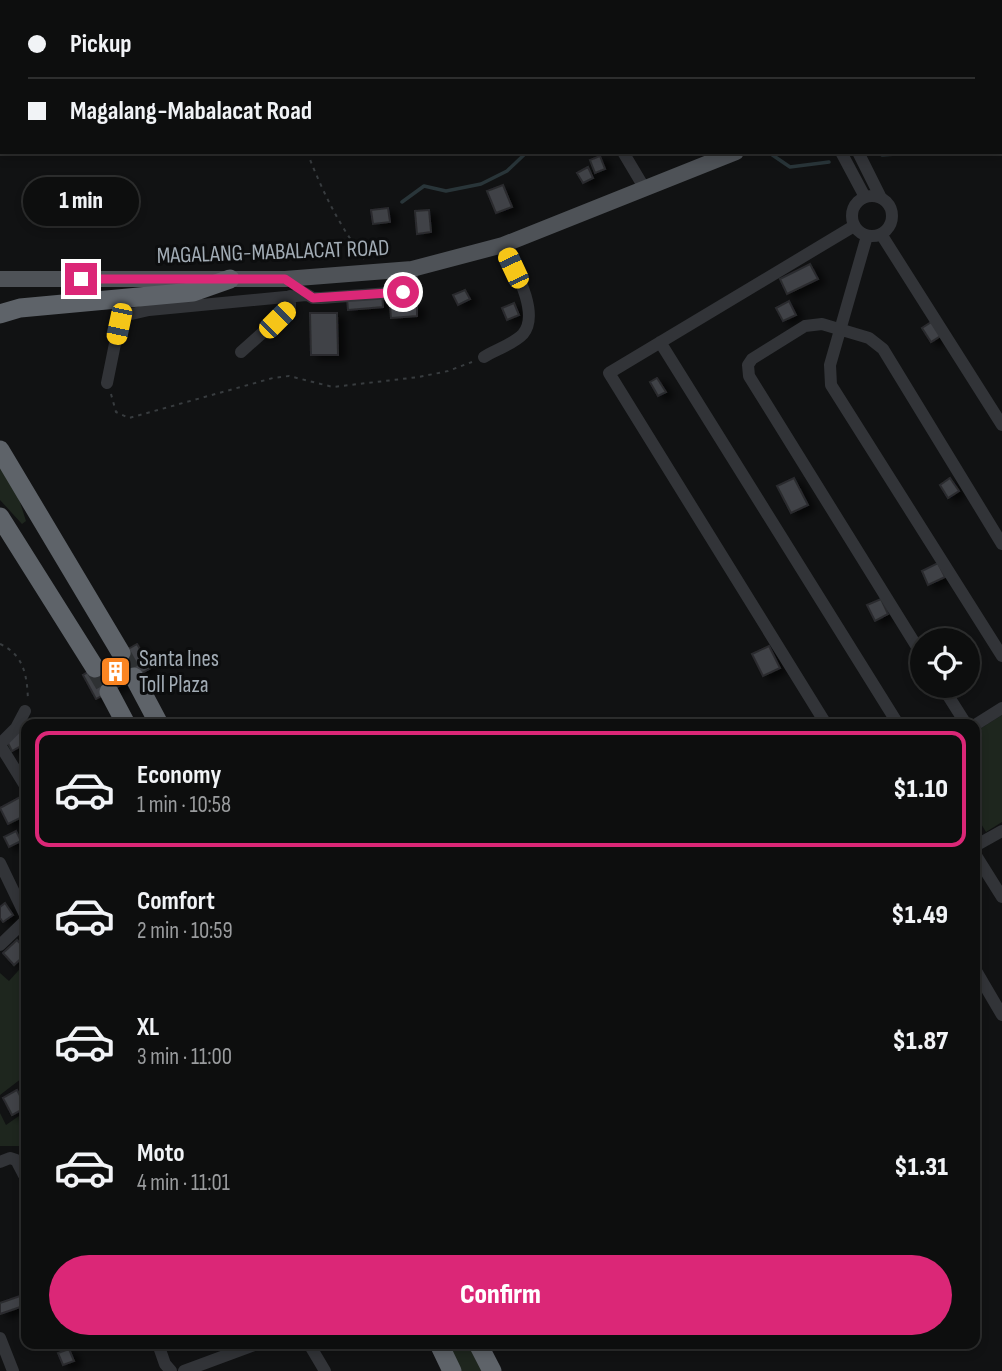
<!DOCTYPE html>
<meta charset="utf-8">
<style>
:root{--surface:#0d0e0e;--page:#161717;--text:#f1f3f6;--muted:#9a9c9e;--line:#2d2e2e;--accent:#db2777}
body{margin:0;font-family:"Sofia Sans Condensed",sans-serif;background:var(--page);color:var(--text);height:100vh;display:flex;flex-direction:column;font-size:26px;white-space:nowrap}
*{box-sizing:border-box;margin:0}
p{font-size:23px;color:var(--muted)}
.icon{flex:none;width:38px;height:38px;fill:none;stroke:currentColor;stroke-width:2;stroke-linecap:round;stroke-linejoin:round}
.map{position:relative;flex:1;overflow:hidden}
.side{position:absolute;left:21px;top:719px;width:959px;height:630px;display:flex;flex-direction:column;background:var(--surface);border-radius:14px;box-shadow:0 4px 10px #0003,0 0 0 2px var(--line)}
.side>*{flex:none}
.hud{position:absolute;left:0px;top:0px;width:1003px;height:154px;box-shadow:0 4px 10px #0003,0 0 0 2px var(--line);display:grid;align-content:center;height:154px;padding:0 28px;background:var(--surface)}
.controls{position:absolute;left:910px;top:628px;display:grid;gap:14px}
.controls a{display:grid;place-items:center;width:70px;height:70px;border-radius:50%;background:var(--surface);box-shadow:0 4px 10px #0003,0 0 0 2px var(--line);font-size:35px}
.end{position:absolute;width:32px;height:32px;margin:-16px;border:9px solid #db2777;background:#fff;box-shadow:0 0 0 4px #fff}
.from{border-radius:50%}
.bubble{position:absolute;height:49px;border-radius:24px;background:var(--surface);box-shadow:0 4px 10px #0003,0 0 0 2px var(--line);font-size:23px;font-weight:800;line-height:49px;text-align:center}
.car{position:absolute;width:21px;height:42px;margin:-21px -10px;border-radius:9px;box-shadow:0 0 5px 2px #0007;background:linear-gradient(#f5c518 24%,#345 0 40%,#f5c518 0 76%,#345 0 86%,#f5c518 0)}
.hud b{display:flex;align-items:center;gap:24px;height:66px;font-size:26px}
.hud b+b{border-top:2px solid var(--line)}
.hud i{width:18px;height:18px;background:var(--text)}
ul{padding:12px 0 0;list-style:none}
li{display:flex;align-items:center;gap:21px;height:116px;margin:0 14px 10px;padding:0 14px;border:4px solid transparent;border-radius:14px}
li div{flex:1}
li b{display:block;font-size:26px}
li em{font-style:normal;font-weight:800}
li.on{border-color:var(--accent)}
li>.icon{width:63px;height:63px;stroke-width:1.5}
.action{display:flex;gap:14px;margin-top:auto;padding:14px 28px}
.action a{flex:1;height:80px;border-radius:42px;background:var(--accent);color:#fff;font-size:28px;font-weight:800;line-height:80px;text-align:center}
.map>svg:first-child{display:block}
.green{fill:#1e261e}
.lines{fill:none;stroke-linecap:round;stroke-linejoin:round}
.stream{stroke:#293539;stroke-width:3.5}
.building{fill:#404346;stroke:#2b2c2f;stroke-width:2;filter:url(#shadow)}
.highway-tunnel{stroke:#2e3133;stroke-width:19;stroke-dasharray:19 10;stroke-linecap:butt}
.path{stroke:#383c3f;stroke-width:2;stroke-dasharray:3.5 5;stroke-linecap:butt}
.minor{stroke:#323438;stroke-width:12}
.major{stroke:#4e5257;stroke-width:16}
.highway{stroke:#5e6369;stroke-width:19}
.route{stroke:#db2777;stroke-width:9}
.labels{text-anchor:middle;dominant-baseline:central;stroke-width:6;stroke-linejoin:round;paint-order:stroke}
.street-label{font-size:23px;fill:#a2acb5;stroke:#0c0d0e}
.poi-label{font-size:23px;fill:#a2acb5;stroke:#0c0d0e;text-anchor:start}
</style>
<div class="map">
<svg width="1002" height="1371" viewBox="0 0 1002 1371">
<defs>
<filter id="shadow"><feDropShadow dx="7" dy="4" stdDeviation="3.5" flood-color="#0009"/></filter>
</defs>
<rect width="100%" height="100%" fill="#111213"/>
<path class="green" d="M 0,463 L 19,499 L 26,521 L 22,524 L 0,500 Z
M 1002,715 L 1002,822 L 986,832 L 975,814 L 975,732 Z
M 26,962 L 26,1075 L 0,1095 L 0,973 L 9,981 Z
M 26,1111 L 26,1146 L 0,1146 L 0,1113 L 6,1125 Z
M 447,1344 L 470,1344 L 483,1371 L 460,1371 Z"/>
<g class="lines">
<path class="stream" d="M 1001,133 L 1002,133
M 768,152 L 790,167 L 829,162
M 882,155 L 925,152
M 402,202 L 424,186 L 446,191 L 481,184 L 507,171 L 527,152"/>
</g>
<path class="building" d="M 600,156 L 605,169 L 595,173 L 590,160 Z
M 588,167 L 593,178 L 583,183 L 577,173 Z
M 503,185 L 512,207 L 496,213 L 487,191 Z
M 388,208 L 390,222 L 373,224 L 371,210 Z
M 429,210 L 431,232 L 417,234 L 415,211 Z
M 810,264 L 818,279 L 787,294 L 780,279 Z
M 465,290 L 470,299 L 458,305 L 453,295 Z
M 382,295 L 383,307 L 348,310 L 347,298 Z
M 789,301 L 796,315 L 783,321 L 776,308 Z
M 417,303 L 417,316 L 391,318 L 390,305 Z
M 514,303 L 519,315 L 507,320 L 502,308 Z
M 310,313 L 337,313 L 338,355 L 311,355 Z
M 933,321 L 942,335 L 931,342 L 922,328 Z
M 657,378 L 666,392 L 658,396 L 650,382 Z
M 794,478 L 808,505 L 791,513 L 777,486 Z
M 950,478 L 959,491 L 948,498 L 940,485 Z
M 938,563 L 945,577 L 928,585 L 922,571 Z
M 881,599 L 888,614 L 875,621 L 867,605 Z
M 137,644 L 151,668 L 96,699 L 83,675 Z
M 769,646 L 780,668 L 763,676 L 752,654 Z
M 24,728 L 26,743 L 12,751 L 6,739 Z
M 22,796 L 26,804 L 26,815 L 8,824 L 0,808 Z
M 16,831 L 21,841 L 9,847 L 4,837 Z
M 5,903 L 13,915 L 3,922 L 0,918 L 0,907 Z
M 17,940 L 26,950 L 26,954 L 14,965 L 3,953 Z
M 17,1090 L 26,1107 L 12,1115 L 3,1098 Z
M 26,1294 L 26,1305 L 0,1314 L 0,1303 Z
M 69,1349 L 74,1361 L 63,1365 L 58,1353 Z"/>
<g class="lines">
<path class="highway-tunnel" d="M 121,653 L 134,677
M 95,668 L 109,692"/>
<path class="path" d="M 241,0 L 242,2
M 307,152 C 324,195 337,221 364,259
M 111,394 L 116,412 L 129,418 L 273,378 L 289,376 L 333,387 L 419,377 L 448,371 L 472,362
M 0,644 C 24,655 27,675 28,700"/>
<path class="minor" d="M 535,0 L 536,2
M 623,152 L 645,189
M 841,152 L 865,197
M 858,152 L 881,198
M852 216a20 20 0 1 1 40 0a20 20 0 1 1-40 0Z
M 881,234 L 1002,425
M 867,236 L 830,365 L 831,385 L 1002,656
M 299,290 L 313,298 L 321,298 L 403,292 C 412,286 412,279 412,269
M 660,342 L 898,724
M 241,352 L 290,308 L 290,296
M 484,357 C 495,350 514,344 523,334 C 541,313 513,266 503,245
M 107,383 L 119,324 L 127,315 L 149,310 L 306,295
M 922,655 L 749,376 L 748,365 L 752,359 L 805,326 L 822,324 L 869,338 L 883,349 L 1002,544
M 942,686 L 966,724
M 826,724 L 609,373 L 854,226
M 975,725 L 1002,708
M 0,744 L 16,728 L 25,711
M 0,745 L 26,787
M 975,846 L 1002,831
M 975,854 L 1002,897
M 0,863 L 26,917
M 0,945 L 26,920
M 975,969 L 1002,1015
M 0,1162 L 10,1158 L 16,1160 L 26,1179
M 0,1338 L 13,1371
M 158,1344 L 165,1364 L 171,1371
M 309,1344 L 325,1371
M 184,1371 L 257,1344"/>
<path class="major" d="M 1001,56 L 1002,56
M 0,279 L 285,279 L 412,269 L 503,245 L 736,152"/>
<path class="highway" d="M 0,314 L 20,308 L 193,292 L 230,279
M 0,450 L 121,653
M 0,517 L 95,668
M 134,677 L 159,724
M 109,692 L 126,724
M 439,1344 L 452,1371
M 478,1344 L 492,1371"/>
</g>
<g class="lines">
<path class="route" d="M 81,279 L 285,279 L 313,298 L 403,292"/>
</g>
<defs>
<symbol id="building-square" viewBox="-11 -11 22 22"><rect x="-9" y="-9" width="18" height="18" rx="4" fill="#fb8522" stroke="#0c0d0e"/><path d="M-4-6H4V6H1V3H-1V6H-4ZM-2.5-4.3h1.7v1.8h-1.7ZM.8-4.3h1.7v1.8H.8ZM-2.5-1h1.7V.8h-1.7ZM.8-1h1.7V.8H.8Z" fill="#fff"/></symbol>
</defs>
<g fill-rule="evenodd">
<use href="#building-square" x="98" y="654" width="35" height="35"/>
</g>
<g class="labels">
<g class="street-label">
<text transform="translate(273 252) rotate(-2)">MAGALANG-MABALACAT ROAD</text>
</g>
<g class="poi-label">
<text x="139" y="659">Santa Ines<tspan x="139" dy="26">Toll Plaza</tspan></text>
</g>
</g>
</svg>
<div class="controls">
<a><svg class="icon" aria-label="locate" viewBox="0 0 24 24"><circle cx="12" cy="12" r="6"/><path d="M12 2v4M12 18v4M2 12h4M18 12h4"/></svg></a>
</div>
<i class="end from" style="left:403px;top:292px"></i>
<i class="end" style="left:81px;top:279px"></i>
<div class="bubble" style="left:23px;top:177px;width:116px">1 min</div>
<i class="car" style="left:513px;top:268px;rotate:335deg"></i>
<i class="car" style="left:277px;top:320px;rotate:45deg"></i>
<i class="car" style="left:119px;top:324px;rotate:192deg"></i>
<div class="hud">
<b><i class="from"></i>Pickup</b>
<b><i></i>Magalang-Mabalacat Road</b>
</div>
<section class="side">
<ul>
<li class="on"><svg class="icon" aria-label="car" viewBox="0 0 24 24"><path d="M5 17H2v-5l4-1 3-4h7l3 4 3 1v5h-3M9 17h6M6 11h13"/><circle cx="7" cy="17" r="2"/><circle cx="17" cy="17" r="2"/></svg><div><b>Economy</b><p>1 min · 10:58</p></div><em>$1.10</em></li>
<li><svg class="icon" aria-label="car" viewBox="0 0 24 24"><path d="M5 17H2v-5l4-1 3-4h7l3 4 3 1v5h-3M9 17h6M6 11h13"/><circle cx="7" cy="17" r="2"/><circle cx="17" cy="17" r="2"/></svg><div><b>Comfort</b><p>2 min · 10:59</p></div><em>$1.49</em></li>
<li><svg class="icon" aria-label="car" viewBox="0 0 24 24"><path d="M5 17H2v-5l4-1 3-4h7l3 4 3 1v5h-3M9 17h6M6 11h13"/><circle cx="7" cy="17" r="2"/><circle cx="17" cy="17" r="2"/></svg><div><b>XL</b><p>3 min · 11:00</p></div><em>$1.87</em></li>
<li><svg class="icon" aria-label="car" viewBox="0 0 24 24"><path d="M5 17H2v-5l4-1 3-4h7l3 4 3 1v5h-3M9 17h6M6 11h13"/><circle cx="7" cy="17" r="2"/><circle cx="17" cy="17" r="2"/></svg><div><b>Moto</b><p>4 min · 11:01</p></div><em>$1.31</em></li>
</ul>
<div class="action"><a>Confirm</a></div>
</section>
</div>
